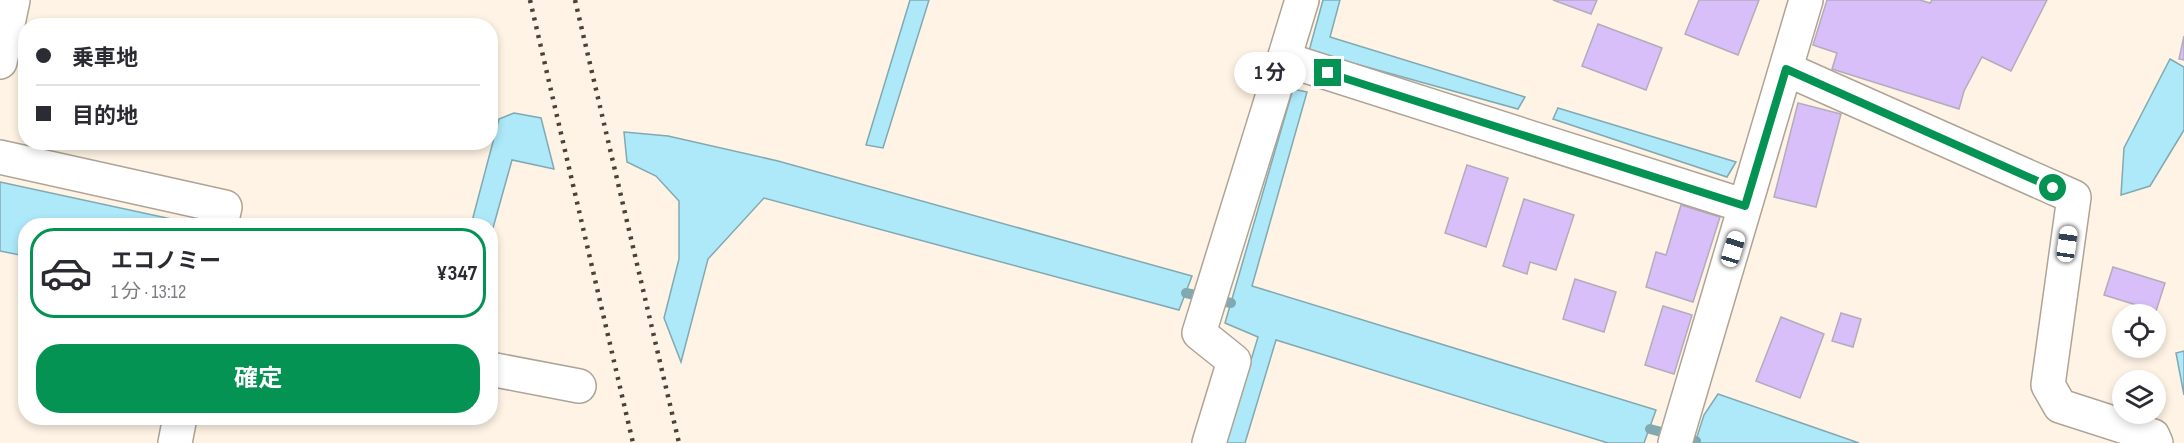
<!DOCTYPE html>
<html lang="ja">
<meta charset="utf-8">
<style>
:root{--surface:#fff;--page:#f2f2f3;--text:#2b2b33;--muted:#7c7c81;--line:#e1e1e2;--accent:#049353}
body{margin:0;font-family:"Sofia Sans Condensed","Noto Sans JP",sans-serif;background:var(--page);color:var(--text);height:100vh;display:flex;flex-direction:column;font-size:22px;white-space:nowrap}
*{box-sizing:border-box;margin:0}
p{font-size:20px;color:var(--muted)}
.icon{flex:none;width:33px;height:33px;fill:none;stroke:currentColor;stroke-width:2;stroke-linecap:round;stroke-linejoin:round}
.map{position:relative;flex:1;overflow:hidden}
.details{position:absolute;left:18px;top:218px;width:480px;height:207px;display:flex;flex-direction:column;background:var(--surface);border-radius:24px;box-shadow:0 3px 9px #0003}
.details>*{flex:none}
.top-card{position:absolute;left:18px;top:18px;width:480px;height:132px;border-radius:24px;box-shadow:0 3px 9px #0003;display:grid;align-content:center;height:132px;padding:0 18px;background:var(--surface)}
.fabs{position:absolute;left:2112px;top:304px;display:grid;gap:12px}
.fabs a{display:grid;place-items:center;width:54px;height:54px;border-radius:50%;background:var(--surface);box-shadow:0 3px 9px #0003;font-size:30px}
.end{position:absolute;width:27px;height:27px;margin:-14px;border:8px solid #049353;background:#fff;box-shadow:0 0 0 3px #fff}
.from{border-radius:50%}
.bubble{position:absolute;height:42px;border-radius:21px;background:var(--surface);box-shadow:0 3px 9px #0003;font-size:20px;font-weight:700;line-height:42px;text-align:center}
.car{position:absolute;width:18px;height:36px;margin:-18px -9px;border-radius:8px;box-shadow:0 0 4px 2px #0007;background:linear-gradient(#fff 24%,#345 0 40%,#fff 0 76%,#345 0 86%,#fff 0)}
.top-card b{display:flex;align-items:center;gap:21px;height:57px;font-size:22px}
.top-card b+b{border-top:2px solid var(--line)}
.top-card i{width:15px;height:15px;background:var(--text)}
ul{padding:10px 0 0;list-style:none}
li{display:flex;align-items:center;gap:18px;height:90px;margin:0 12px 9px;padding:0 6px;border:3px solid var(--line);border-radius:24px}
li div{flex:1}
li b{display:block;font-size:22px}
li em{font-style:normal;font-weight:700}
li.on{border-color:var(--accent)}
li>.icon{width:54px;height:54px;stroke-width:1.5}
.action{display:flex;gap:12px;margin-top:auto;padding:12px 18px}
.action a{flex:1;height:69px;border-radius:24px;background:var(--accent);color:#fff;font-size:24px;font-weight:700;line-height:69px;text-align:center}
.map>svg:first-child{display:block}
.water{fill:#aee9f9;stroke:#81a9b2;stroke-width:1.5}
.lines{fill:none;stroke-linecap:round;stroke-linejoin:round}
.stream{stroke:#81a9b2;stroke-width:10}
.building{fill:#d8bff9;stroke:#b2acbb;stroke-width:1.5}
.street-casing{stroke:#aea496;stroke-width:36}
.street{stroke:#fff;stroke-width:33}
.rail{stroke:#47423a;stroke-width:4.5;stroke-dasharray:3 6;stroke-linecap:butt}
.route{stroke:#049353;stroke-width:8}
</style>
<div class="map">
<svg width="2184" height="443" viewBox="0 0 2184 443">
<rect width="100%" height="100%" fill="#fef3e4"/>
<path class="water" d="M 910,0 L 929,0 L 883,148 L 866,145 Z
M 1323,0 L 1340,0 L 1330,37 L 1525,97 L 1518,109 L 1309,51 Z
M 2170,59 L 2184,67 L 2184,130 L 2150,186 L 2121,195 L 2124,148 Z
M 1293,89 L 1307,92 L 1252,286 L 1656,410 L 1644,443 L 1608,443 L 1276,340 L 1245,443 L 1226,443 L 1258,337 L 1225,323 Z
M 1558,108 L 1736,162 L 1727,177 L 1553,119 Z
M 514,113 L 541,118 L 554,169 L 512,160 L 491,235 L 490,225 L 471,225 L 499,119 Z
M 624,132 L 668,136 L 778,161 L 1192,276 L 1179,310 L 764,198 L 708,259 L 681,362 L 664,318 L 679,259 L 679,201 L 656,176 L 627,162 Z
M 0,182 L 199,225 L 26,225 L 25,256 L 0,251 Z
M 2184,351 L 2184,395 L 2176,353 Z
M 1718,394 L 1859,443 L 1695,443 L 1704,415 Z"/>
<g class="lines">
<path class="stream" d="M 1186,293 L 1231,303
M 1650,429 L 1696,441"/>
</g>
<path class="building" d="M 1553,0 L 1597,0 L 1591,14 Z
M 1699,0 L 1759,0 L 1738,55 L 1685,34 Z
M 1827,0 L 1920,0 L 1930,3 L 1932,0 L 2047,0 L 2011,71 L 1982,57 L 1964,91 L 1959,109 L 1832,69 L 1837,53 L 1813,45 Z
M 1598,24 L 1662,48 L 1646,90 L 1582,66 Z
M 2184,36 L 2184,60 L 2179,59 Z
M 1798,103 L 1841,114 L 1816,207 L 1774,197 Z
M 1467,165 L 1508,178 L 1486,247 L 1445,233 Z
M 1524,199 L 1574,215 L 1556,270 L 1530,262 L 1527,274 L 1503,266 Z
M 1681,205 L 1720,217 L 1693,302 L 1646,287 L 1656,252 L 1666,255 Z
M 2113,267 L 2165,283 L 2156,311 L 2104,295 Z
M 1575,279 L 1616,292 L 1604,332 L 1563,319 Z
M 1663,306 L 1692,315 L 1674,374 L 1645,365 Z
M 1841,313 L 1861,319 L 1853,347 L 1832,341 Z
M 1781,317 L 1824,334 L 1800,398 L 1756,381 Z"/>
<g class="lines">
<defs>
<path id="street" d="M 1302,0 L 1284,59 L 1745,206
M 0,62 L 13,0
M 1786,69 L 2074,197 L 2048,385 L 2060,406 L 2153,436 L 2156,443
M 0,157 L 225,207 L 221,225
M 490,369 L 579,386
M 175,443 L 180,417
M 1209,443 L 1234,361 L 1199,333 L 1284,59
M 1675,443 L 1806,0"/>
</defs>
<use href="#street" class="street-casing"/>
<use href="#street" class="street"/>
<path class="rail" d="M 530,0 L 633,443
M 575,0 L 679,443"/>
</g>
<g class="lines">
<path class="route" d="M 1328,73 L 1745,206 L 1786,69 L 2053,188"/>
</g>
</svg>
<div class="fabs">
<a><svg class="icon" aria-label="locate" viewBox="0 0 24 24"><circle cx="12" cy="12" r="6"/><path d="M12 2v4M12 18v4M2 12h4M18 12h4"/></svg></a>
<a><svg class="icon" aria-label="layers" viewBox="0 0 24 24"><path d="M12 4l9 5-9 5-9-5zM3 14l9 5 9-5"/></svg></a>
</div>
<i class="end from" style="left:2053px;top:188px"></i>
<i class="end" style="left:1328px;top:73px"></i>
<div class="bubble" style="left:1234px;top:52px;width:72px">1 分</div>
<i class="car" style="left:2067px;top:244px;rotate:8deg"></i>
<i class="car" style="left:1733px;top:249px;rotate:17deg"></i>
<div class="top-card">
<b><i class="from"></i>乗車地</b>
<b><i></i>目的地</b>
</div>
<section class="details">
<ul>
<li class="on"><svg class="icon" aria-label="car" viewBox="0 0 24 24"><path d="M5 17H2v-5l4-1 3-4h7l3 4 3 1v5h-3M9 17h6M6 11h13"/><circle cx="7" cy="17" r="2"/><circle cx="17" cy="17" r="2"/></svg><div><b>エコノミー</b><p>1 分 · 13:12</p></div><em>¥347</em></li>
</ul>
<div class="action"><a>確定</a></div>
</section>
</div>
